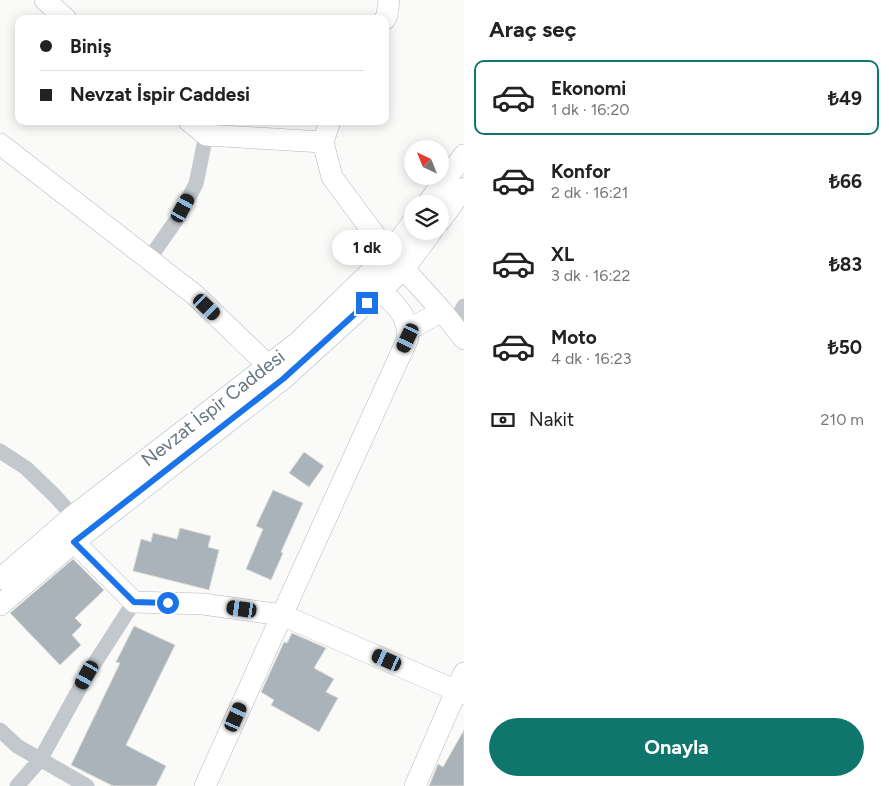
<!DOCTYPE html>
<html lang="tr">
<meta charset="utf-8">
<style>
:root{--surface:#fff;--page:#f6f6f6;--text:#222;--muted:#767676;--line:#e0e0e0;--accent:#0f766e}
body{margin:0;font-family:Figtree,sans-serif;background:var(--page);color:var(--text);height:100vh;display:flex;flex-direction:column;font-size:19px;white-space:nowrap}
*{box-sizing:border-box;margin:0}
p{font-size:16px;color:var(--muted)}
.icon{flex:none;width:28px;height:28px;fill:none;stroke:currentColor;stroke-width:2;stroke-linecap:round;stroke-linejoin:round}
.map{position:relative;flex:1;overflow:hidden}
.side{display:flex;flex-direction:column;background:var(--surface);width:425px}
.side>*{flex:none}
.banner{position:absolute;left:15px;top:15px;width:374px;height:110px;border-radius:10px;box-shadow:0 2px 12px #0003;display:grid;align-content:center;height:110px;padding:0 25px;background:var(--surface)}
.needle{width:32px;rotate:317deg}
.fabs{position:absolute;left:404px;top:140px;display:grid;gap:10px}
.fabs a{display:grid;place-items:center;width:45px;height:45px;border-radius:50%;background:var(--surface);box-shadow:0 2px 12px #0003;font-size:25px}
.end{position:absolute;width:22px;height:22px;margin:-11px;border:6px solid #1a73e8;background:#fff;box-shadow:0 0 0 2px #fff}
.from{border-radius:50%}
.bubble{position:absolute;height:35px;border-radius:18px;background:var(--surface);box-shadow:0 2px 12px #0003;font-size:16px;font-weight:700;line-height:35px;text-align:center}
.car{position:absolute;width:15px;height:30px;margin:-15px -8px;border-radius:6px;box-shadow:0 0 4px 1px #0007;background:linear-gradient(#222 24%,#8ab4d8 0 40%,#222 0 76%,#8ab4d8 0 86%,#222 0)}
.banner b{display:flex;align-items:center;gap:18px;height:48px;font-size:19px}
.banner b+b{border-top:1px solid var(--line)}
.banner i{width:12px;height:12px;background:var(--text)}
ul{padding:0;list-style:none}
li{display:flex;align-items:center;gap:15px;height:75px;margin:0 10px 8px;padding:0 15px;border:2px solid transparent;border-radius:10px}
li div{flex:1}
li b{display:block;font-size:19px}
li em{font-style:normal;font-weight:700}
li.active{border-color:var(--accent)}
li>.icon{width:45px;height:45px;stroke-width:1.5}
h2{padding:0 25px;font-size:22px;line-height:60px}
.pay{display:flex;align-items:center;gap:12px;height:55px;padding:0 25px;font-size:19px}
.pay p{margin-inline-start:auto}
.action{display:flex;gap:10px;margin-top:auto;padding:10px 25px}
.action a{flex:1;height:58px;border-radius:30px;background:var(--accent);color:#fff;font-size:20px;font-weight:700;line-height:58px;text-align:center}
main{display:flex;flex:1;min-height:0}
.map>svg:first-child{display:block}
.building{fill:#aab3b9;stroke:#dcdcda}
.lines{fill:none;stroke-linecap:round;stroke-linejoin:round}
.secondary-casing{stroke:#b3babf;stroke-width:22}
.street{stroke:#c3c8cc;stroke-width:15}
.secondary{stroke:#fff;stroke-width:21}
.route{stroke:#1a73e8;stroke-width:6}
.labels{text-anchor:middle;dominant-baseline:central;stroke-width:5;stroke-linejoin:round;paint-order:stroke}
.street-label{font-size:19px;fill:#657683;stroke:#fff}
</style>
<main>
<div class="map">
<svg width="464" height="786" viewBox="0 0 464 786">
<rect width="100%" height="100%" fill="#fafaf8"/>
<path class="building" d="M 304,452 L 324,466 L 309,487 L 289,473 Z
M 273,490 L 303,503 L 281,552 L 283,553 L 271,580 L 246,569 L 263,529 L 256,526 Z
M 180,528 L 211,536 L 208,547 L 219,550 L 209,590 L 133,571 L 141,539 L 151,542 L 153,533 L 177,539 Z
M 73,559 L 104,590 L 75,618 L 82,625 L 72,635 L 81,645 L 60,665 L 10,613 Z
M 134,626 L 175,645 L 126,745 L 166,766 L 156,786 L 113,786 L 71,765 L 120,663 L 116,662 Z
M 292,633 L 326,648 L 314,668 L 334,679 L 326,692 L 338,698 L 319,732 L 271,705 L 274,700 L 261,692 L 284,642 L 287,643 Z
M 464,730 L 464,786 L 429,786 L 438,764 L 443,767 Z"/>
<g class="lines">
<defs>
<path id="secondary" d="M 45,0 L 66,19
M 385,19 L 387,15 L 389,0
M 189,121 L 206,135 L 323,142
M 330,121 L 323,142 L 332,177 L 389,254 L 404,269 L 442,311 L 464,339
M 0,144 L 195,295 L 278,375
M 427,204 L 464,155
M 440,221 L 464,188
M 408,330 L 442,311
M 74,542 L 134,602 L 203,604 L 282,615 L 464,694
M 0,579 L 73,516 L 297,343 L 389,254 L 412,223
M 0,605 L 74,542 L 283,379 L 404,269 L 432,231
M 205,786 L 282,615 L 408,338 C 407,313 397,307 381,291
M 415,786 L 464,673"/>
</defs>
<use href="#secondary" class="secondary-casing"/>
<path class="street" d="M 149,259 L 177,219 L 196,184 L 206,135
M 453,325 L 464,306
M 0,451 L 26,468 L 55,496 L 73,516
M 0,730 L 17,746 L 87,786
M 17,786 L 40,760 L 87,675 L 134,602"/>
<use href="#secondary" class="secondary"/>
</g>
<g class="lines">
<path class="route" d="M 168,603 L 134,602 L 74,542 L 283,379 L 367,303"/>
</g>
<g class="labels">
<g class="street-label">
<text transform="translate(213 408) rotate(-38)">Nevzat İspir Caddesi</text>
</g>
</g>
</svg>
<div class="fabs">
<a><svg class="needle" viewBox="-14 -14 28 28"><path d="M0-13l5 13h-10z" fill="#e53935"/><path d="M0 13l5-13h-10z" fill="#767676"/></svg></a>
<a><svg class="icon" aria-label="layers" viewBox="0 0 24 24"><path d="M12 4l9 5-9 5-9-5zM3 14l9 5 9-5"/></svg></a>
</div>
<i class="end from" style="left:168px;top:603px"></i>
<i class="end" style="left:367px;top:303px"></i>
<div class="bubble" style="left:332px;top:230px;width:70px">1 dk</div>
<i class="car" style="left:183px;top:208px;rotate:29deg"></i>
<i class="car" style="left:207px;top:307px;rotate:134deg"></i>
<i class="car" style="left:408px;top:338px;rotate:205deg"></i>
<i class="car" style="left:242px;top:609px;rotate:278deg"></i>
<i class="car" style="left:387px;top:660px;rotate:294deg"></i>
<i class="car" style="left:87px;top:675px;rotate:209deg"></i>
<i class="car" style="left:236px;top:717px;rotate:24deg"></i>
<div class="banner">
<b><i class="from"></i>Biniş</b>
<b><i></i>Nevzat İspir Caddesi</b>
</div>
</div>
<section class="side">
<h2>Araç seç</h2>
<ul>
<li class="active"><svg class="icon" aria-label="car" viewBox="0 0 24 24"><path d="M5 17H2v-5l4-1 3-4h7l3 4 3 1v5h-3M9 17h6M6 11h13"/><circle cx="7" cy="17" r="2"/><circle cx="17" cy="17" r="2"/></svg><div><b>Ekonomi</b><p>1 dk · 16:20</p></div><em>₺49</em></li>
<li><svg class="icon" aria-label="car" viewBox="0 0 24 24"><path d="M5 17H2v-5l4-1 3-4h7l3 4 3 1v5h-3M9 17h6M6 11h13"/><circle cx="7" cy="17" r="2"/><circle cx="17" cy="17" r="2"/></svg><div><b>Konfor</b><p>2 dk · 16:21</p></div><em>₺66</em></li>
<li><svg class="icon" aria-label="car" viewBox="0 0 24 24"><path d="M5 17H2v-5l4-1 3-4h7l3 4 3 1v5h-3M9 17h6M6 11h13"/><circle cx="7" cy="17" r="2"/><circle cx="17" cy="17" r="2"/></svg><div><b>XL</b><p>3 dk · 16:22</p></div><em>₺83</em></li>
<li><svg class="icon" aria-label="car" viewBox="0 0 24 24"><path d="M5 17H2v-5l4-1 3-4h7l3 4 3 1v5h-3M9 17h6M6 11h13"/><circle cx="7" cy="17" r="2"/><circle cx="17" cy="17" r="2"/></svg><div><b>Moto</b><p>4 dk · 16:23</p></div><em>₺50</em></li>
</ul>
<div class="pay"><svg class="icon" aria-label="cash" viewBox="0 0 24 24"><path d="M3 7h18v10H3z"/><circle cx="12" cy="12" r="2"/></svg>Nakit<p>210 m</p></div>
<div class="action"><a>Onayla</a></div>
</section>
</main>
